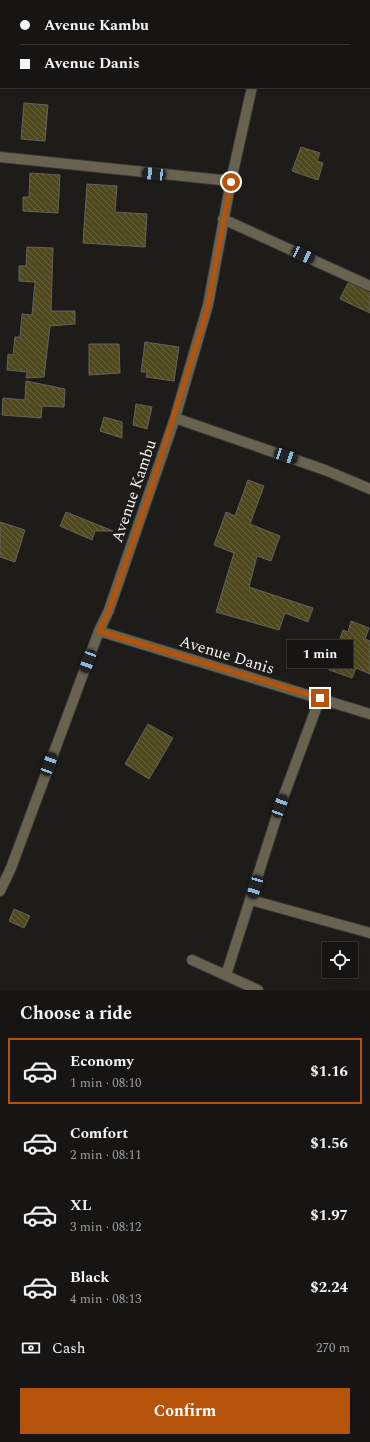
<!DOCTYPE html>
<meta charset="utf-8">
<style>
:root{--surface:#161513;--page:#232221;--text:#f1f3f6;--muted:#9e9fa0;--line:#353433;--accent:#b45309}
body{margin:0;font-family:Spectral,serif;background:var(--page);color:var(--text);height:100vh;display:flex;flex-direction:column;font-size:15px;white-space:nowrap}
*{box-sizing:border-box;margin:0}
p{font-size:13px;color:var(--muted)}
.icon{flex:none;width:22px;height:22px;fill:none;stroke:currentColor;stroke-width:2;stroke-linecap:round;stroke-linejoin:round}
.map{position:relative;height:990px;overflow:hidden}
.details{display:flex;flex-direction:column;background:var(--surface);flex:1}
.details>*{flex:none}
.guide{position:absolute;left:0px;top:0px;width:370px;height:88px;box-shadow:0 4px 16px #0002,0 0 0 1px var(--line);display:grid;align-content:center;height:88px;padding:0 20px;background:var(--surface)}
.tools{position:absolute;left:322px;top:942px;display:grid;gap:8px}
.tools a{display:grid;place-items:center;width:36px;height:36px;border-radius:0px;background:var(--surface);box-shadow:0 4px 16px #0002,0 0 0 1px var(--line);font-size:20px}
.end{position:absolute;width:18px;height:18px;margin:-9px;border:5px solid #b45309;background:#fff;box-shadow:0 0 0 2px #fff}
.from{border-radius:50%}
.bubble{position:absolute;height:28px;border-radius:0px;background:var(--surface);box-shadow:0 4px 16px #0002,0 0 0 1px var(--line);font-size:13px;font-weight:700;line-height:28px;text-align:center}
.car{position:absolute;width:12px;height:24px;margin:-12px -6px;border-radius:5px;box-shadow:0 0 3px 1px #0007;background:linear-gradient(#222 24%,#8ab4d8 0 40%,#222 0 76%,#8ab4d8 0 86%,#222 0)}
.guide b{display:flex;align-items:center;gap:14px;height:38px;font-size:15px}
.guide b+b{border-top:1px solid var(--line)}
.guide i{width:10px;height:10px;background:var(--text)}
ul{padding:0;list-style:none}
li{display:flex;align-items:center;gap:12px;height:66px;margin:0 8px 6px;padding:0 12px;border:2px solid transparent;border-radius:0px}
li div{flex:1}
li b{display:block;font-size:15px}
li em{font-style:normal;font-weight:700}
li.current{border-color:var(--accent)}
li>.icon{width:36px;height:36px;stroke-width:1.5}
h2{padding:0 20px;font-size:18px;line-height:48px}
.pay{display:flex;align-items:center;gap:10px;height:44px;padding:0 20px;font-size:15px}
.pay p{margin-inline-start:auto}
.cta{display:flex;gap:8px;margin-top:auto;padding:8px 20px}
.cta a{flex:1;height:46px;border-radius:0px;background:var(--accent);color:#fff;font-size:16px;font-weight:700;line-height:46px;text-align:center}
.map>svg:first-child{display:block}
.building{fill:url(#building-back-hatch);stroke:#62625e}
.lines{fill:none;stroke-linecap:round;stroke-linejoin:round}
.minor-casing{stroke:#373633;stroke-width:12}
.minor{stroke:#686351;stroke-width:10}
.route{stroke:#b45309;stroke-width:5}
.labels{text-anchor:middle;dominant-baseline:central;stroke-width:4;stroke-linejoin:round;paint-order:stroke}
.street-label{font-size:16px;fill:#f3f2f0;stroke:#1d1c19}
</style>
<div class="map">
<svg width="370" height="990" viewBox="0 0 370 990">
<defs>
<pattern id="building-back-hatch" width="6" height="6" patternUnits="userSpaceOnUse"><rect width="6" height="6" fill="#51491e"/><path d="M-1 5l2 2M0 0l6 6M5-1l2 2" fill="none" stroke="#6a643f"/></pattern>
</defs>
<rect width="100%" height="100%" fill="#1d1c19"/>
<path class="building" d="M 24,103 L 48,105 L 45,141 L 21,139 Z
M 301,147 L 320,153 L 317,161 L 323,163 L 318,180 L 292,171 Z
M 30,173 L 60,175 L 58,213 L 23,211 L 23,197 L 29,197 Z
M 87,184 L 117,186 L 115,212 L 147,214 L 145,247 L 83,243 Z
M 27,247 L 53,248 L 51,311 L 75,311 L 75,324 L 50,326 L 44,377 L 26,378 L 27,372 L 7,370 L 8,354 L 13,355 L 15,337 L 20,337 L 22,314 L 32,315 L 35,282 L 19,281 L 19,266 L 26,266 Z
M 348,283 L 370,292 L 370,313 L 340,299 Z
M 145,342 L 179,347 L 174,381 L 146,377 L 147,372 L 141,372 Z
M 89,344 L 119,344 L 120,373 L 89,375 Z
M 26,381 L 65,389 L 64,407 L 42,406 L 41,418 L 2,415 L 3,398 L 25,400 Z
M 136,404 L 152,407 L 147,429 L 133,425 Z
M 104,417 L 122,422 L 122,438 L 100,431 Z
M 248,480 L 264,486 L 250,524 L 280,536 L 271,561 L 257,556 L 249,587 L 313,608 L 308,622 L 285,613 L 279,630 L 216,612 L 234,553 L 214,545 L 226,512 L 235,516 Z
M 66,512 L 113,531 L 95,531 L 92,540 L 60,526 Z
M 0,522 L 25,530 L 15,562 L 0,557 Z
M 351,621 L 369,628 L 365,639 L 370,641 L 370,674 L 356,668 L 352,678 L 329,670 L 343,630 L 348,632 Z
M 148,724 L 173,738 L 149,779 L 125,764 Z
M 14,909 L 30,916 L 24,928 L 9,921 Z"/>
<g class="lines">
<defs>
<path id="minor" d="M 274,1 L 275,0
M 369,58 L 370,58
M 0,157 L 231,181
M 223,219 L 370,286
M 175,418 L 325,470 L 370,489
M 99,631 L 370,714
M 0,891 L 11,868 L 99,631 L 109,610 L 175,418 L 208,305 L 231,181 L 252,87
M 251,900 L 370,933
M 192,960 L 258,990
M 226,975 L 280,806 L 320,698"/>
</defs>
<use href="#minor" class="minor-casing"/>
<use href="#minor" class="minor"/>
</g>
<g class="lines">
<path class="route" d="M 231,182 L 208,305 L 201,330 L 148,498 L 109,610 L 99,631 L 320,698"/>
</g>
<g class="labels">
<g class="street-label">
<text transform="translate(134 491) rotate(-71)">Avenue Kambu</text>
<text transform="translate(227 655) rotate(17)">Avenue Danis</text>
</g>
</g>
</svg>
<div class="tools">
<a><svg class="icon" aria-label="locate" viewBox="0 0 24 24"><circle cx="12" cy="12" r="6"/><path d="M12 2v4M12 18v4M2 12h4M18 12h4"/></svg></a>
</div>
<i class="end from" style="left:231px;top:182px"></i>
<i class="end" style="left:320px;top:698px"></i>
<div class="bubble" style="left:287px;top:640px;width:66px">1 min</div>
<i class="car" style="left:154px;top:174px;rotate:276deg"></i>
<i class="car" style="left:303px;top:255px;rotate:115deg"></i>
<i class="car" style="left:286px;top:456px;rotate:108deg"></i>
<i class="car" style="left:88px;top:661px;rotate:200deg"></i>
<i class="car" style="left:49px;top:764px;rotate:20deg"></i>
<i class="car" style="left:280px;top:806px;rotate:20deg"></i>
<i class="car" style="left:255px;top:887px;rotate:197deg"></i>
<div class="guide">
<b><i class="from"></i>Avenue Kambu</b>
<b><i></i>Avenue Danis</b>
</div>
</div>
<section class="details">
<h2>Choose a ride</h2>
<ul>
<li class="current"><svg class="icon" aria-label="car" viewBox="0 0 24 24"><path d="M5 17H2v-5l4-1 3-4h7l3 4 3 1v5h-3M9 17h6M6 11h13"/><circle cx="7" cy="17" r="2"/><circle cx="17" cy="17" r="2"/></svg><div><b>Economy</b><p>1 min · 08:10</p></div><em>$1.16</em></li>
<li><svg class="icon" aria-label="car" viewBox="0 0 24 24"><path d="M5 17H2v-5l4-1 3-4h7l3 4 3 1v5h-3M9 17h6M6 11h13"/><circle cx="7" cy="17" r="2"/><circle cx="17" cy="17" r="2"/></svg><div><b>Comfort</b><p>2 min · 08:11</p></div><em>$1.56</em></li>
<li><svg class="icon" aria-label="car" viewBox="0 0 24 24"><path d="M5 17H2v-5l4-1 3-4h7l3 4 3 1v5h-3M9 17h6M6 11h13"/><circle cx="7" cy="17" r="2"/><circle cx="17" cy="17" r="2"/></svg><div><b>XL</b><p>3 min · 08:12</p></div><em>$1.97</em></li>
<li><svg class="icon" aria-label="car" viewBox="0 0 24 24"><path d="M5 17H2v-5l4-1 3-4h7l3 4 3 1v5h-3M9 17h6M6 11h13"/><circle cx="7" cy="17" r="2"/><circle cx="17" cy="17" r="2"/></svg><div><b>Black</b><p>4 min · 08:13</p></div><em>$2.24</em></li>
</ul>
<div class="pay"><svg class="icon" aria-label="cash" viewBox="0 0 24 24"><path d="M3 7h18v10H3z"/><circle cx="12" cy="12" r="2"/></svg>Cash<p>270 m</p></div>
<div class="cta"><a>Confirm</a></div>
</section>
